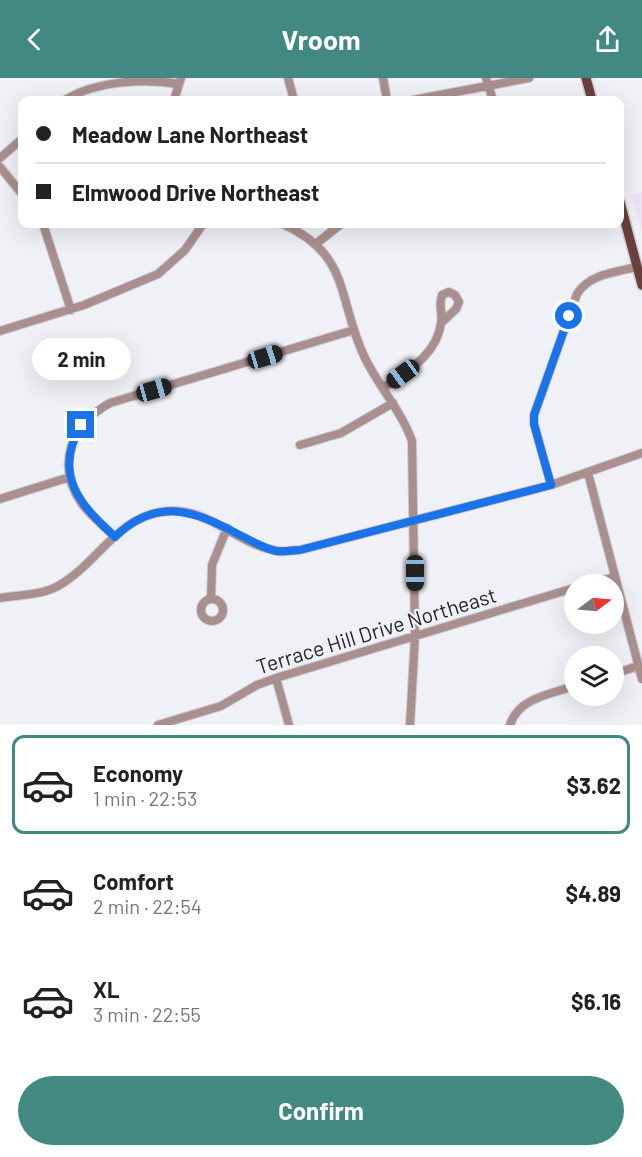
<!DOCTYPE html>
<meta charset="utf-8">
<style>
:root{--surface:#fff;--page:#f2f2f2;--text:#222;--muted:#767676;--line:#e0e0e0;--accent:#428982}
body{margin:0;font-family:Barlow,sans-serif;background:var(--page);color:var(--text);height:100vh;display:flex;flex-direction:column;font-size:22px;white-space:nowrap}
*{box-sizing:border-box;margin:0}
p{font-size:20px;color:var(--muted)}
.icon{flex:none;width:33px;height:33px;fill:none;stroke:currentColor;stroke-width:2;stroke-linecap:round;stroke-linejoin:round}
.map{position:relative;height:647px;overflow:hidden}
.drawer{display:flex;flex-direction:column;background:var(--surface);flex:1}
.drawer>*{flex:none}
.hud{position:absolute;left:18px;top:18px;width:606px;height:132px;border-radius:12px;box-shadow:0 6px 24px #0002;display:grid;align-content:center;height:132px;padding:0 18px;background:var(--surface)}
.needle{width:39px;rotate:74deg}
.tools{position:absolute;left:564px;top:496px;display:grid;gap:12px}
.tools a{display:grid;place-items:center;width:60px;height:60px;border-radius:50%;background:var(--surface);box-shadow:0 6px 24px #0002;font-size:30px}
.end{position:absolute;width:27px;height:27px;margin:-14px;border:8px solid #1a73e8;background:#fff;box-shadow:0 0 0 3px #fff}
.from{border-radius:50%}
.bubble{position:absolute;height:42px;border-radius:21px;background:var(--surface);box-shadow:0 6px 24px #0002;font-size:20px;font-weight:700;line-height:42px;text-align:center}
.car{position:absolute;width:18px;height:36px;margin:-18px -9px;border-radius:8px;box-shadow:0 0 4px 2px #0007;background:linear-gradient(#222 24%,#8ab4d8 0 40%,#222 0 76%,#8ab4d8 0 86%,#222 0)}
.hud b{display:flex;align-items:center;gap:21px;height:57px;font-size:22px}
.hud b+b{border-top:2px solid var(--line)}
.hud i{width:15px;height:15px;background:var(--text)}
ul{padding:10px 0 0;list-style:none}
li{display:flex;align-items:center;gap:18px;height:99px;margin:0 12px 9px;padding:0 6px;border:3px solid transparent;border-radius:12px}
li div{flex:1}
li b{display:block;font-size:22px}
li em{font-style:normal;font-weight:700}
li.on{border-color:var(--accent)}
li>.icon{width:54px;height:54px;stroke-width:1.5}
.button{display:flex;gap:12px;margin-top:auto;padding:12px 18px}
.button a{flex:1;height:69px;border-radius:36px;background:var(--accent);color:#fff;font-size:24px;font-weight:700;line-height:69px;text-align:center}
header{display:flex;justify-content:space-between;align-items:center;height:78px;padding:0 18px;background:var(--accent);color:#fff;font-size:27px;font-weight:700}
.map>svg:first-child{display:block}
.education{fill:#efe2f6}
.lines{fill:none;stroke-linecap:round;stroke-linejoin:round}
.minor-casing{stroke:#cccdd2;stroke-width:10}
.major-casing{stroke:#cccdd2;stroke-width:12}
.minor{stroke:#a98f8d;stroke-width:8}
.major{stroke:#69403d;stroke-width:9}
.route{stroke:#1a73e8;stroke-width:8}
.labels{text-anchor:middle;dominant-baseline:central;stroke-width:4.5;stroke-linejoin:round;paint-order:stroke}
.street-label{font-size:21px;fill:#272729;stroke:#f0f1f7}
</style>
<header><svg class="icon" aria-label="back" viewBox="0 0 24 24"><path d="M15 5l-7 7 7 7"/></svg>Vroom<svg class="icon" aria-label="share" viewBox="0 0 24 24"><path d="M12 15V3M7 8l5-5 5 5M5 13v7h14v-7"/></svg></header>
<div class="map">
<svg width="642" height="647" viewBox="0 0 642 647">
<rect width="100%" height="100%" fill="#f0f1f7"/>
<path class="education" d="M 642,114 L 642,155 L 632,117 Z"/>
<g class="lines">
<defs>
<path id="minor" d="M 288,0 L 294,22
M 383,0 L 387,22
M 486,0 L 493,22
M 65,22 C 96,3 144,0 179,6
M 174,22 L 181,0
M 413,22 L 529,0
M 0,80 L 22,61
M 0,89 L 22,116
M 43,146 L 71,232
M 283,146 C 351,177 337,220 364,278 C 378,308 401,332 412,363 L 415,558 L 410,647
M 317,165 L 341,146
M 0,253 L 84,227 L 158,196 L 185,172 L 203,146
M 383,310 C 407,293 437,277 441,245 C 443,234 438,228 442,217 L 449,214 L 455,217 L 459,224 L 456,231 L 442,244
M 300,367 L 341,355 L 393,325
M 588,395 L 642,601
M 551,407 L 534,346 L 534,337 L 577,216 C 589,196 616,194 637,189
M 0,421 L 70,399
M 115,459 C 104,448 91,438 82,426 C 55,387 71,347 110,325 L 354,252
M 586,507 L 614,499
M 0,520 C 19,517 42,517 58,508 C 96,487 116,441 161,434 C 207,426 235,466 277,473 C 284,474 292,472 300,472 L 551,407 L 642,375
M 211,521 L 212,487 L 227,450
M201 532a11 11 0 1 1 22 0a11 11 0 1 1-22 0Z
M 614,596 L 638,588
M 276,600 L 289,647
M 158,647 L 221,628 L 257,607 L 276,600 L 574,510
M 510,647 C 518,620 551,616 574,608"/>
<path id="major" d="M 586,0 L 592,22
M 620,124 L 642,207"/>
</defs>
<use href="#minor" class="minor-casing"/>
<use href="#major" class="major-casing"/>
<use href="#minor" class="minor"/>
<use href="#major" class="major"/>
</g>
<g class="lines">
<path class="route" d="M 81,347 C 53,396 79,426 115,459 C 156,419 193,432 238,456 C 250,462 263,470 276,473 C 283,474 292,472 300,472 L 551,407 L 534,346 L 534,337 L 569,238"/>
</g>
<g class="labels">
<g class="street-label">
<text transform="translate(376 552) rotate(-17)">Terrace Hill Drive Northeast</text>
</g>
</g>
</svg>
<div class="tools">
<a><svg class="needle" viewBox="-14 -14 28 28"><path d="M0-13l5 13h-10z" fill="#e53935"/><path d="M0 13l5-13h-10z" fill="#767676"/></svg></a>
<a><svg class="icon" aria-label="layers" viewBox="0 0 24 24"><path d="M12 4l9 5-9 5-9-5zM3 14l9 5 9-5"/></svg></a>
</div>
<i class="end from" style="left:569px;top:238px"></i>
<i class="end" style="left:81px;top:347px"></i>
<div class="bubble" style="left:32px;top:260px;width:99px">2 min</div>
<i class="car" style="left:265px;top:279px;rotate:73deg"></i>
<i class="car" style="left:403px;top:296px;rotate:234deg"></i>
<i class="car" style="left:154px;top:312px;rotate:74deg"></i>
<i class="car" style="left:415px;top:495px;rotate:180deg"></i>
<div class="hud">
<b><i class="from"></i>Meadow Lane Northeast</b>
<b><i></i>Elmwood Drive Northeast</b>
</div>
</div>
<section class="drawer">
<ul>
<li class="on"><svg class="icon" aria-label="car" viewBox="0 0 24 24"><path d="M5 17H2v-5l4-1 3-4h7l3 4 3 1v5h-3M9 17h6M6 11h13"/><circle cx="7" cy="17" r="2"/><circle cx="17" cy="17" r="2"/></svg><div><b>Economy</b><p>1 min · 22:53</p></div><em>$3.62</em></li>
<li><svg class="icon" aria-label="car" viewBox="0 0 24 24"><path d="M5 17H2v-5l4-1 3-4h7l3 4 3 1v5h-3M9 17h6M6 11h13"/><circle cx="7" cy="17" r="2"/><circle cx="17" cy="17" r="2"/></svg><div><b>Comfort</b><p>2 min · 22:54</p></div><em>$4.89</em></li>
<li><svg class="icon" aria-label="car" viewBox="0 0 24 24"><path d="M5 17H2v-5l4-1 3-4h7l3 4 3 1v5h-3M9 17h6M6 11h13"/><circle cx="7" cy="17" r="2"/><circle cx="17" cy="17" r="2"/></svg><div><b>XL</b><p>3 min · 22:55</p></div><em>$6.16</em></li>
</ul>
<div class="button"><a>Confirm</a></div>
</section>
